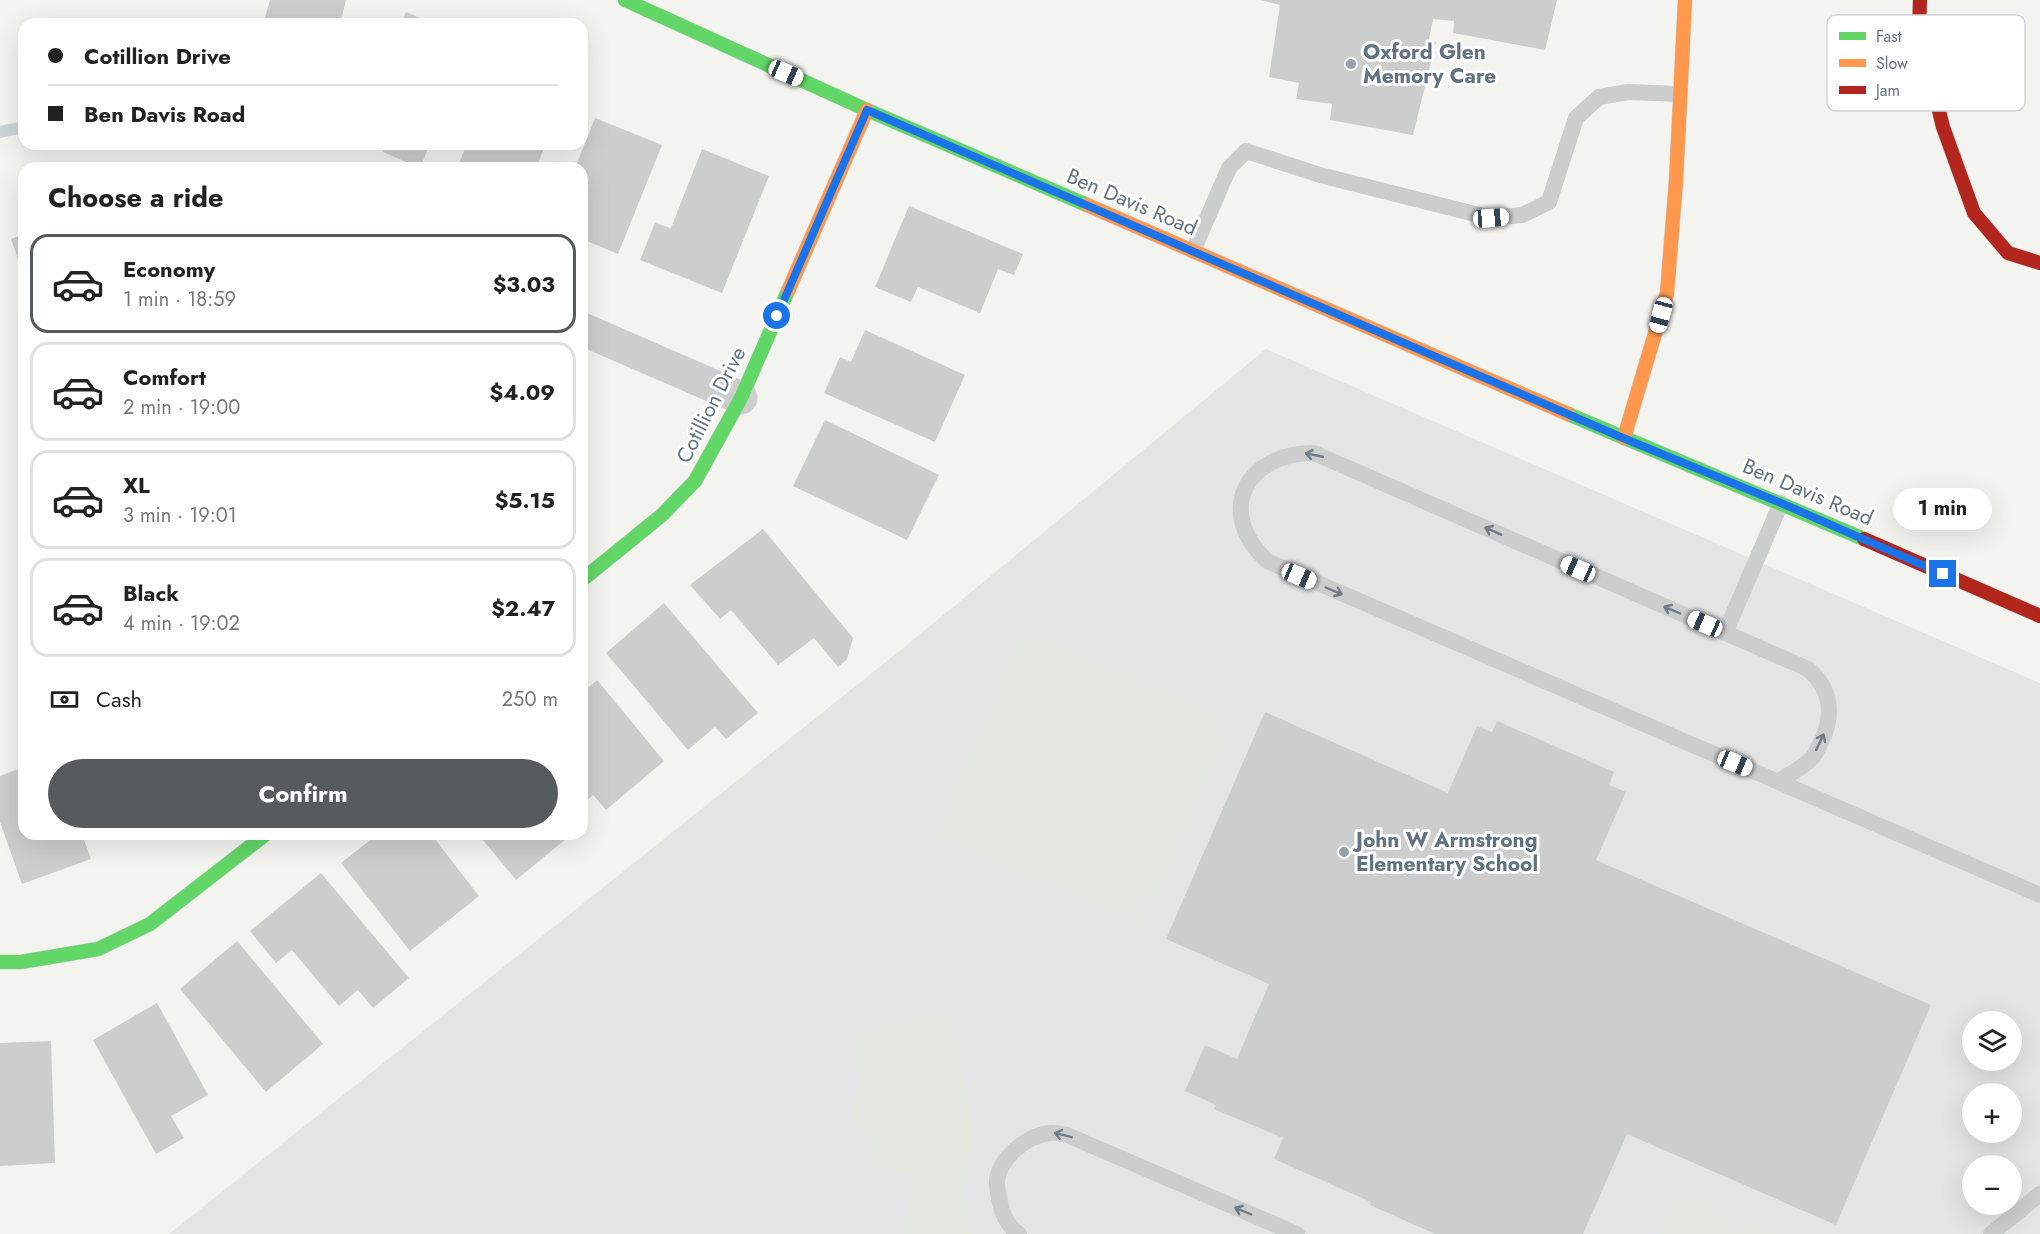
<!DOCTYPE html>
<meta charset="utf-8">
<style>
:root{--surface:#fff;--page:#f2f2f2;--text:#222;--muted:#767676;--line:#e0e0e0;--accent:#565b5e}
body{margin:0;font-family:Jost,sans-serif;background:var(--page);color:var(--text);height:100vh;display:flex;flex-direction:column;font-size:22px;white-space:nowrap}
*{box-sizing:border-box;margin:0}
p{font-size:20px;color:var(--muted)}
.icon{flex:none;width:33px;height:33px;fill:none;stroke:currentColor;stroke-width:2;stroke-linecap:round;stroke-linejoin:round}
.map{position:relative;flex:1;overflow:hidden}
.details{position:absolute;left:18px;top:162px;width:570px;height:678px;display:flex;flex-direction:column;background:var(--surface);border-radius:18px;box-shadow:0 6px 24px #0002}
.details>*{flex:none}
.guide{position:absolute;left:18px;top:18px;width:570px;height:132px;border-radius:18px;box-shadow:0 6px 24px #0002;display:grid;align-content:center;height:132px;padding:0 30px;background:var(--surface)}
.buttons{position:absolute;left:1962px;top:1011px;display:grid;gap:12px}
.buttons a{display:grid;place-items:center;width:60px;height:60px;border-radius:50%;background:var(--surface);box-shadow:0 6px 24px #0002;font-size:30px}
.end{position:absolute;width:27px;height:27px;margin:-14px;border:8px solid #1a73e8;background:#fff;box-shadow:0 0 0 3px #fff}
.from{border-radius:50%}
.bubble{position:absolute;height:42px;border-radius:21px;background:var(--surface);box-shadow:0 6px 24px #0002;font-size:20px;font-weight:700;line-height:42px;text-align:center}
.car{position:absolute;width:18px;height:36px;margin:-18px -9px;border-radius:8px;box-shadow:0 0 4px 2px #0007;background:linear-gradient(#fff 24%,#345 0 40%,#fff 0 76%,#345 0 86%,#fff 0)}
.guide b{display:flex;align-items:center;gap:21px;height:57px;font-size:22px}
.guide b+b{border-top:2px solid var(--line)}
.guide i{width:15px;height:15px;background:var(--text)}
ul{padding:0;list-style:none}
li{display:flex;align-items:center;gap:18px;height:99px;margin:0 12px 9px;padding:0 18px;border:3px solid var(--line);border-radius:18px}
li div{flex:1}
li b{display:block;font-size:22px}
li em{font-style:normal;font-weight:700}
li.active{border-color:var(--accent)}
li>.icon{width:54px;height:54px;stroke-width:1.5}
h2{padding:0 30px;font-size:27px;line-height:72px}
.pay{display:flex;align-items:center;gap:15px;height:66px;padding:0 30px;font-size:22px}
.pay p{margin-inline-start:auto}
.action{display:flex;gap:12px;margin-top:auto;padding:12px 30px}
.action a{flex:1;height:69px;border-radius:36px;background:var(--accent);color:#fff;font-size:24px;font-weight:700;line-height:69px;text-align:center}
.map>svg:first-child{display:block}
.built{fill:#e3e4e3;fill-rule:evenodd}
.green{fill:#e2e6de}
.lines{fill:none;stroke-linecap:round;stroke-linejoin:round}
.stream{stroke:#cbd4d5;stroke-width:12}
.building{fill:#cccecd}
.fast-casing{stroke:#cfd0d0;stroke-width:15}
.slow-casing{stroke:#cfd0d0;stroke-width:15}
.jam-casing{stroke:#cfd0d0;stroke-width:15}
.lane{stroke:#cccdcd;stroke-width:16}
.street{stroke:#cccdcd;stroke-width:33}
.fast{stroke:#63d668;stroke-width:14}
.slow{stroke:#ff974d;stroke-width:14}
.jam{stroke:#b3261e;stroke-width:14}
.oneway{stroke:#6d7c88}
.route{stroke:#1a73e8;stroke-width:8}
.poi-dot{fill:#95a0a7;stroke:#fff;stroke-width:2}
.labels{text-anchor:middle;dominant-baseline:central;stroke-width:6;stroke-linejoin:round;paint-order:stroke}
.poi-label{font-size:21px;font-weight:bold;fill:#627380;stroke:#fff;text-anchor:start}
.street-label{font-size:21px;fill:#627380;stroke:#fff}
.key{fill:#fff;stroke:#d0d5d9;stroke-width:1.5}
.key-label{font-size:16px;fill:#627380}
</style>
<div class="map">
<svg width="2040" height="1234" viewBox="0 0 2040 1234">
<rect width="100%" height="100%" fill="#f3f3f0"/>
<path class="built" d="M 1266,349 L 2040,683 L 2040,1234 L 169,1234 L 902,649 ZM 1972,1022 L 2012,1022 L 2012,1060 L 1972,1060 ZM 1972,1094 L 2012,1094 L 2012,1132 L 1972,1132 ZM 1972,1166 L 2012,1166 L 2012,1204 L 1972,1204 Z"/>
<path class="green" d="M 1025,629 L 1233,718 L 1142,927 L 935,838 Z
M 935,1011 L 951,1018 L 971,1110 L 971,1154 L 965,1178 L 964,1200 L 973,1234 L 903,1234 L 914,1175 L 879,1167 L 871,1162 L 869,1151 L 872,1142 L 860,1129 L 850,1113 L 852,1103 L 862,1091 L 854,1042 L 859,1030 Z
M 1678,1190 L 1776,1234 L 1658,1234 Z"/>
<g class="lines">
<path class="stream" d="M 0,132 L 24,127"/>
</g>
<path class="building" d="M 270,0 L 346,0 L 340,24 L 263,24 Z
M 1260,0 L 1557,0 L 1545,50 L 1453,33 L 1454,21 L 1433,19 L 1429,39 L 1436,42 L 1413,135 L 1330,120 L 1332,104 L 1296,99 L 1299,83 L 1269,77 L 1280,5 Z
M 406,12 L 434,24 L 401,24 Z
M 595,118 L 662,145 L 618,254 L 582,239 L 582,168 L 575,168 Z
M 386,144 L 430,144 L 420,168 L 383,152 Z
M 467,144 L 546,144 L 536,168 L 457,168 Z
M 702,149 L 769,176 L 722,293 L 640,260 L 655,223 L 671,228 Z
M 909,206 L 1023,254 L 1014,275 L 998,269 L 980,313 L 918,287 L 911,302 L 875,287 Z
M 24,234 L 24,257 L 18,259 L 11,239 Z
M 865,330 L 965,375 L 935,442 L 824,393 L 840,357 L 851,362 Z
M 825,420 L 939,475 L 907,540 L 793,486 Z
M 763,529 L 853,638 L 847,659 L 838,667 L 814,638 L 778,665 L 731,610 L 720,619 L 690,585 Z
M 664,603 L 758,713 L 726,739 L 715,727 L 688,750 L 606,653 Z
M 597,680 L 664,761 L 606,810 L 593,795 L 582,805 L 582,693 Z
M 1265,712 L 1448,793 L 1477,726 L 1492,732 L 1497,721 L 1614,772 L 1609,785 L 1626,792 L 1596,860 L 1931,1005 L 1836,1225 L 1627,1134 L 1583,1234 L 1435,1234 L 1370,1205 L 1371,1202 L 1274,1159 L 1283,1138 L 1214,1109 L 1216,1105 L 1185,1091 L 1205,1045 L 1237,1059 L 1269,984 L 1166,939 Z
M 24,767 L 24,834 L 82,834 L 91,859 L 22,884 L 0,822 L 0,776 Z
M 378,834 L 431,834 L 479,896 L 410,951 L 341,863 Z
M 478,834 L 572,834 L 516,880 Z
M 321,873 L 409,978 L 373,1008 L 358,990 L 339,1006 L 292,950 L 276,963 L 250,931 Z
M 237,941 L 323,1044 L 266,1092 L 180,989 Z
M 157,1003 L 208,1095 L 171,1116 L 184,1138 L 156,1154 L 93,1040 Z
M 51,1041 L 55,1163 L 0,1166 L 0,1043 Z"/>
<g class="lines">
<defs>
<path id="fast" d="M 625,0 L 867,110 L 1087,205
M 1568,414 L 1864,539
M 582,580 L 662,515 L 695,481 L 741,398 L 788,291
M 0,962 L 21,962 L 98,949 L 150,924 L 266,834"/>
<path id="slow" d="M 1087,205 L 1568,414
M 788,291 L 867,110
M 1624,438 L 1667,293 L 1676,181 L 1685,0"/>
<path id="jam" d="M 1920,0 L 1919,30 L 1943,127 L 1974,213 L 2008,253 L 2040,263
M 1864,539 L 2040,616"/>
</defs>
<use href="#fast" class="fast-casing"/>
<use href="#slow" class="slow-casing"/>
<use href="#jam" class="jam-casing"/>
<path class="lane" d="M 1193,251 L 1229,168 L 1246,151 L 1320,175 L 1491,218 L 1522,215 L 1549,202 L 1576,118 L 1599,97 L 1628,92 L 1680,94
M 1725,633 L 1781,503
M 1779,781 C 1790,774 1804,767 1813,757 C 1817,752 1819,745 1822,740 C 1834,714 1831,688 1808,669 L 1314,453 C 1245,453 1215,512 1267,561 L 2040,895
M 1019,1234 C 1008,1227 1003,1216 1000,1203 C 999,1196 996,1187 997,1180 C 1000,1157 1027,1136 1049,1133 C 1055,1132 1062,1134 1067,1135 L 1297,1234
M 1991,1234 L 2040,1194"/>
<path class="street" d="M 582,329 L 741,398"/>
<use href="#fast" class="fast"/>
<use href="#slow" class="slow"/>
<use href="#jam" class="jam"/>
</g>
<defs><path id="oneway-shaft" d="M-6 0H5M1.5-3L5.5 0L1.5 3" fill="none" stroke-width="1.6" stroke-linecap="round" stroke-linejoin="round" transform="scale(1.5)"/></defs>
<g class="oneway">
<use href="#oneway-shaft" transform="translate(1314 455) rotate(-169)"/>
<use href="#oneway-shaft" transform="translate(1493 531) rotate(-156)"/>
<use href="#oneway-shaft" transform="translate(1334 591) rotate(23)"/>
<use href="#oneway-shaft" transform="translate(1672 610) rotate(-157)"/>
<use href="#oneway-shaft" transform="translate(1820 742) rotate(-64)"/>
<use href="#oneway-shaft" transform="translate(1063 1135) rotate(-166)"/>
<use href="#oneway-shaft" transform="translate(1243 1211) rotate(-157)"/>
</g>
<g class="lines">
<path class="route" d="M 777,316 L 867,110 L 1623,438 L 1781,503 L 1943,574"/>
</g>
<g class="poi-dot">
<circle cx="1351" cy="64" r="6"/>
<circle cx="1344" cy="852" r="6"/>
</g>
<g class="labels">
<g class="poi-label">
<text x="1363" y="52">Oxford Glen<tspan x="1363" dy="24">Memory Care</tspan></text>
<text x="1356" y="840">John W Armstrong<tspan x="1356" dy="24">Elementary School</tspan></text>
</g>
<g class="street-label">
<text transform="translate(1132 202) rotate(23)">Ben Davis Road</text>
<text transform="translate(711 405) rotate(-63)">Cotillion Drive</text>
<text transform="translate(1808 492) rotate(23)">Ben Davis Road</text>
</g>
</g>
<rect x="1827" y="15" width="198" height="96" rx="9" class="key"/>
<rect x="1839" y="32" width="27" height="8" fill="#63d668"/>
<rect x="1839" y="59" width="27" height="8" fill="#ff974d"/>
<rect x="1839" y="86" width="27" height="8" fill="#b3261e"/>
<g class="key-label">
<text x="1876" y="42">Fast</text>
<text x="1876" y="69">Slow</text>
<text x="1876" y="96">Jam</text>
</g>
</svg>
<div class="buttons">
<a><svg class="icon" aria-label="layers" viewBox="0 0 24 24"><path d="M12 4l9 5-9 5-9-5zM3 14l9 5 9-5"/></svg></a>
<a>+</a>
<a>−</a>
</div>
<i class="end from" style="left:777px;top:316px"></i>
<i class="end" style="left:1943px;top:574px"></i>
<div class="bubble" style="left:1893px;top:488px;width:99px">1 min</div>
<i class="car" style="left:786px;top:73px;rotate:114deg"></i>
<i class="car" style="left:1491px;top:218px;rotate:86deg"></i>
<i class="car" style="left:1661px;top:315px;rotate:195deg"></i>
<i class="car" style="left:1578px;top:569px;rotate:294deg"></i>
<i class="car" style="left:1299px;top:576px;rotate:113deg"></i>
<i class="car" style="left:1705px;top:624px;rotate:294deg"></i>
<i class="car" style="left:1735px;top:763px;rotate:113deg"></i>
<div class="guide">
<b><i class="from"></i>Cotillion Drive</b>
<b><i></i>Ben Davis Road</b>
</div>
<section class="details">
<h2>Choose a ride</h2>
<ul>
<li class="active"><svg class="icon" aria-label="car" viewBox="0 0 24 24"><path d="M5 17H2v-5l4-1 3-4h7l3 4 3 1v5h-3M9 17h6M6 11h13"/><circle cx="7" cy="17" r="2"/><circle cx="17" cy="17" r="2"/></svg><div><b>Economy</b><p>1 min · 18:59</p></div><em>$3.03</em></li>
<li><svg class="icon" aria-label="car" viewBox="0 0 24 24"><path d="M5 17H2v-5l4-1 3-4h7l3 4 3 1v5h-3M9 17h6M6 11h13"/><circle cx="7" cy="17" r="2"/><circle cx="17" cy="17" r="2"/></svg><div><b>Comfort</b><p>2 min · 19:00</p></div><em>$4.09</em></li>
<li><svg class="icon" aria-label="car" viewBox="0 0 24 24"><path d="M5 17H2v-5l4-1 3-4h7l3 4 3 1v5h-3M9 17h6M6 11h13"/><circle cx="7" cy="17" r="2"/><circle cx="17" cy="17" r="2"/></svg><div><b>XL</b><p>3 min · 19:01</p></div><em>$5.15</em></li>
<li><svg class="icon" aria-label="car" viewBox="0 0 24 24"><path d="M5 17H2v-5l4-1 3-4h7l3 4 3 1v5h-3M9 17h6M6 11h13"/><circle cx="7" cy="17" r="2"/><circle cx="17" cy="17" r="2"/></svg><div><b>Black</b><p>4 min · 19:02</p></div><em>$2.47</em></li>
</ul>
<div class="pay"><svg class="icon" aria-label="cash" viewBox="0 0 24 24"><path d="M3 7h18v10H3z"/><circle cx="12" cy="12" r="2"/></svg>Cash<p>250 m</p></div>
<div class="action"><a>Confirm</a></div>
</section>
</div>
